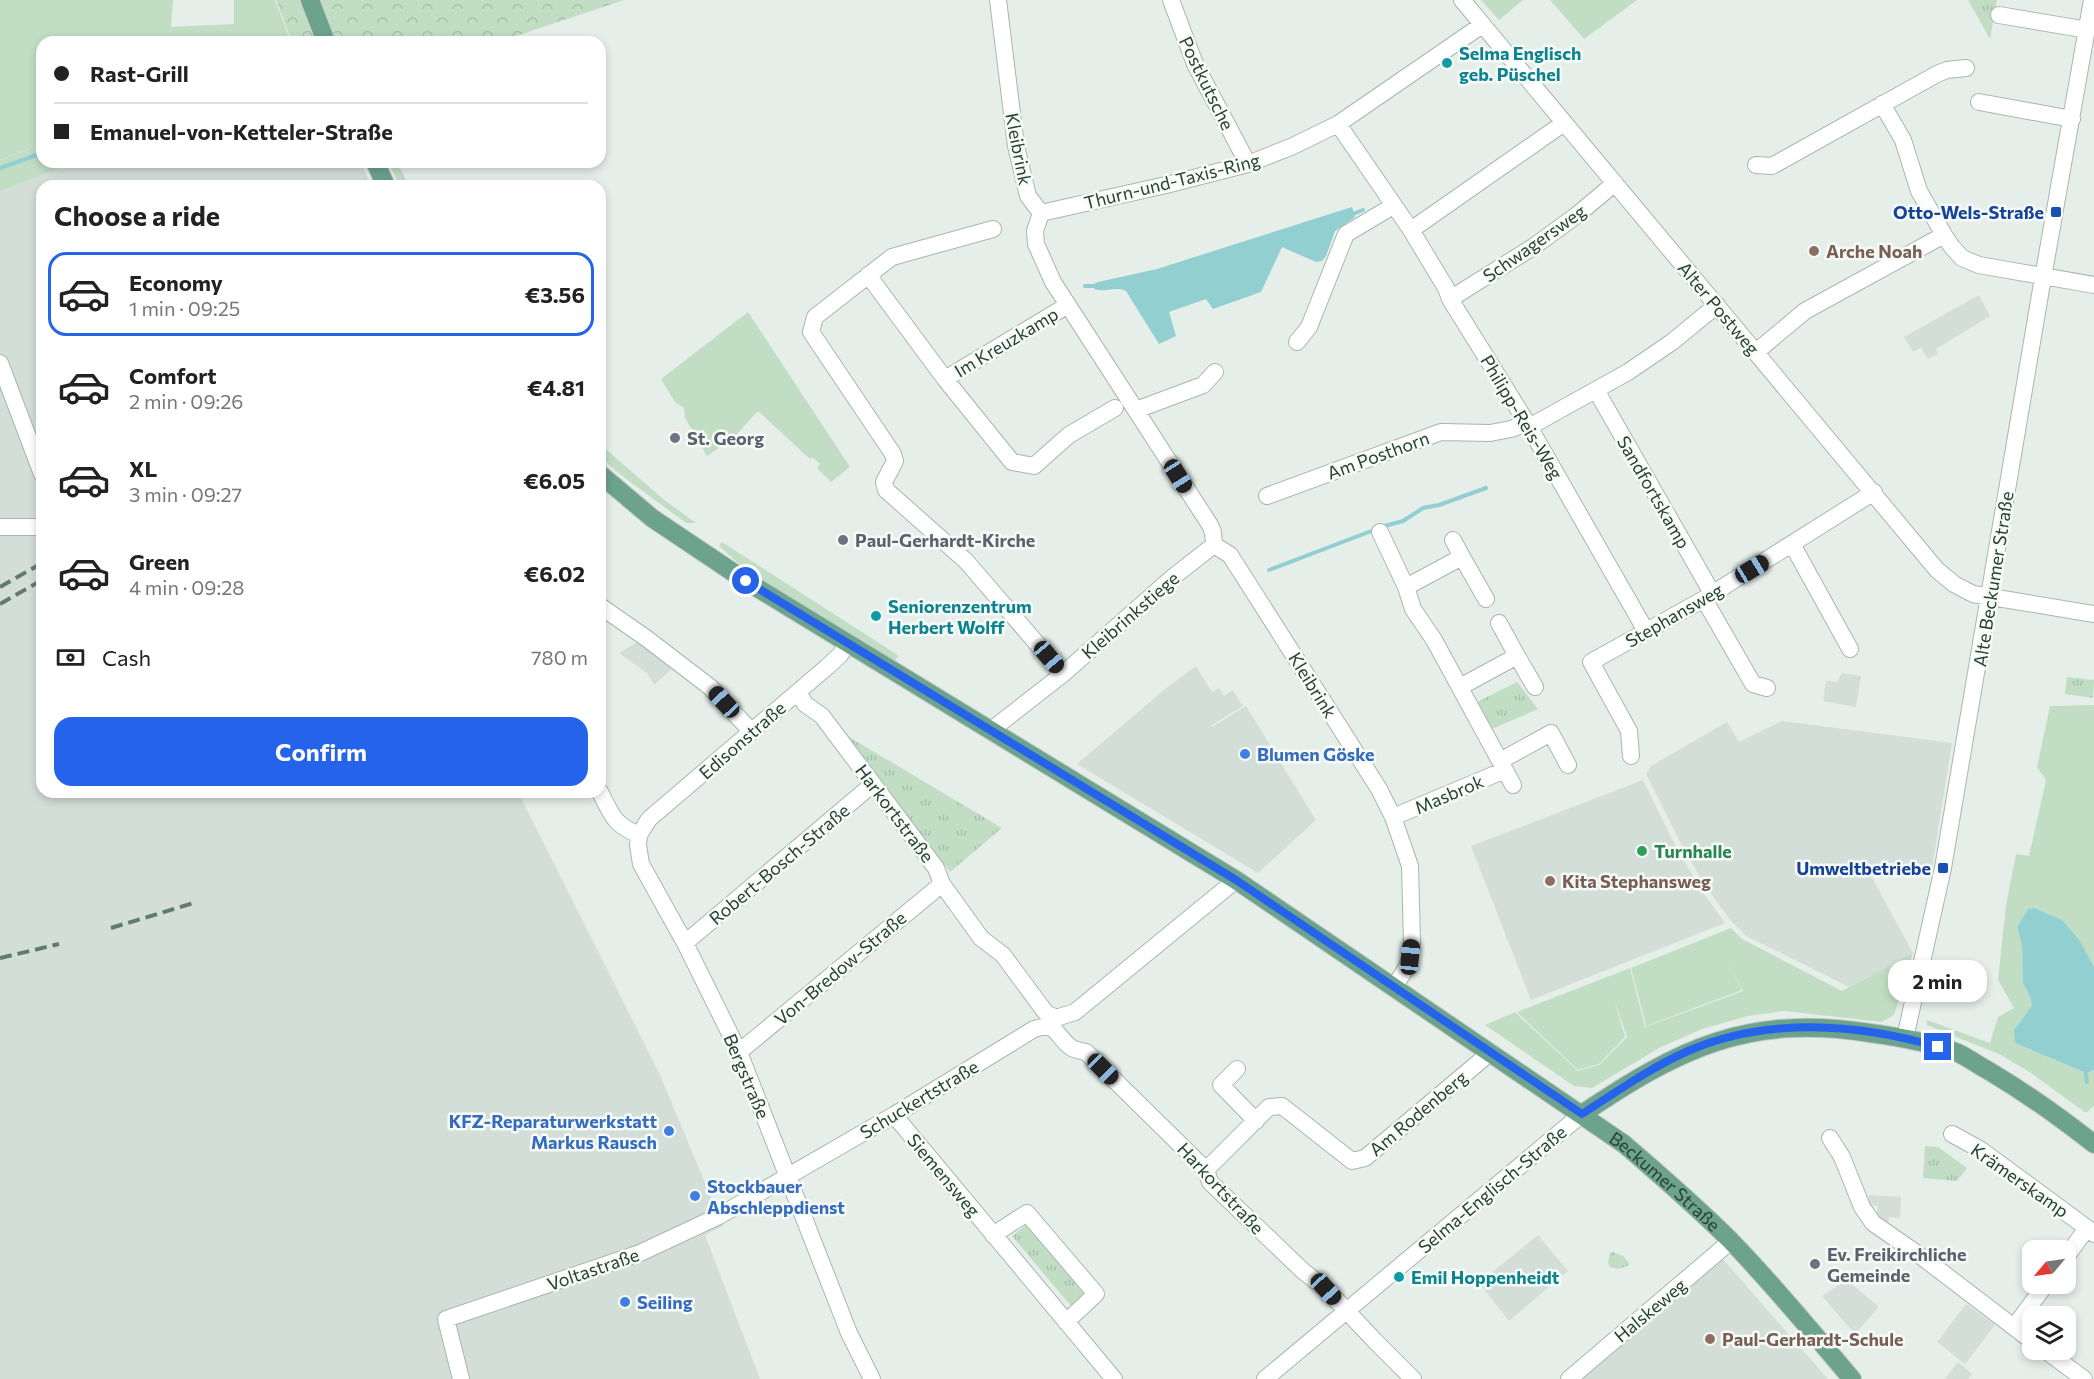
<!DOCTYPE html>
<meta charset="utf-8">
<style>
:root{--surface:#fff;--page:#f2f2f2;--text:#222;--muted:#767676;--line:#e0e0e0;--accent:#2563eb}
body{margin:0;font-family:Commissioner,sans-serif;background:var(--page);color:var(--text);height:100vh;display:flex;flex-direction:column;font-size:22px;white-space:nowrap}
*{box-sizing:border-box;margin:0}
p{font-size:20px;color:var(--muted)}
.icon{flex:none;width:33px;height:33px;fill:none;stroke:currentColor;stroke-width:2;stroke-linecap:round;stroke-linejoin:round}
.map{position:relative;flex:1;overflow:hidden}
.side{position:absolute;left:36px;top:180px;width:570px;height:618px;display:flex;flex-direction:column;background:var(--surface);border-radius:18px;box-shadow:0 3px 9px #0003}
.side>*{flex:none}
.top-card{position:absolute;left:36px;top:36px;width:570px;height:132px;border-radius:18px;box-shadow:0 3px 9px #0003;display:grid;align-content:center;height:132px;padding:0 18px;background:var(--surface)}
.needle{width:39px;rotate:241deg}
.fabs{position:absolute;left:2022px;top:1240px;display:grid;gap:12px}
.fabs a{display:grid;place-items:center;width:54px;height:54px;border-radius:12px;background:var(--surface);box-shadow:0 3px 9px #0003;font-size:30px}
.end{position:absolute;width:27px;height:27px;margin:-14px;border:8px solid #2563eb;background:#fff;box-shadow:0 0 0 3px #fff}
.from{border-radius:50%}
.bubble{position:absolute;height:42px;border-radius:18px;background:var(--surface);box-shadow:0 3px 9px #0003;font-size:20px;font-weight:700;line-height:42px;text-align:center}
.car{position:absolute;width:18px;height:36px;margin:-18px -9px;border-radius:8px;box-shadow:0 0 4px 2px #0007;background:linear-gradient(#222 24%,#8ab4d8 0 40%,#222 0 76%,#8ab4d8 0 86%,#222 0)}
.top-card b{display:flex;align-items:center;gap:21px;height:57px;font-size:22px}
.top-card b+b{border-top:2px solid var(--line)}
.top-card i{width:15px;height:15px;background:var(--text)}
ul{padding:0;list-style:none}
li{display:flex;align-items:center;gap:18px;height:84px;margin:0 12px 9px;padding:0 6px;border:3px solid transparent;border-radius:18px}
li div{flex:1}
li b{display:block;font-size:22px}
li em{font-style:normal;font-weight:700}
li.active{border-color:var(--accent)}
li>.icon{width:54px;height:54px;stroke-width:1.5}
h2{padding:0 18px;font-size:27px;line-height:72px}
.pay{display:flex;align-items:center;gap:15px;height:66px;padding:0 18px;font-size:22px}
.pay p{margin-inline-start:auto}
.cta{display:flex;gap:12px;margin-top:auto;padding:12px 18px}
.cta a{flex:1;height:69px;border-radius:18px;background:var(--accent);color:#fff;font-size:24px;font-weight:700;line-height:69px;text-align:center}
.map>svg:first-child{display:block}
.built{fill:#d4ded8}
.grass{fill:#c1dec5}
.forest{fill:url(#forest-crowns)}
.park{fill:url(#park-tufts)}
.water{fill:#91cfd0}
.lines{fill:none;stroke-linecap:round;stroke-linejoin:round}
.stream{stroke:#91cfd0;stroke-width:4}
.minor-casing{stroke:#a8b6b0;stroke-width:18}
.major-casing{stroke:#c2cac6;stroke-width:20}
.minor{stroke:#fff;stroke-width:16}
.major{stroke:#6da28d;stroke-width:18}
.rail{stroke:#607b70;stroke-width:4;stroke-dasharray:12 6;stroke-linecap:butt}
.route{stroke:#2563eb;stroke-width:8}
.culture-dot{fill:#0f9aa8;stroke:#f7fbf8;stroke-width:2}
.transit-dot{fill:#1a4fb4;stroke:#f7fbf8;stroke-width:2}
.education-dot{fill:#8d6e63;stroke:#f7fbf8;stroke-width:2}
.worship-dot{fill:#6b7280;stroke:#f7fbf8;stroke-width:2}
.shop-dot{fill:#3f7fe0;stroke:#f7fbf8;stroke-width:2}
.leisure-dot{fill:#2e9e5b;stroke:#f7fbf8;stroke-width:2}
.labels{text-anchor:middle;dominant-baseline:central;stroke-width:5;stroke-linejoin:round;paint-order:stroke}
.culture-label{font-size:18px;font-weight:bold;fill:#0d838f;stroke:#f7fbf8;text-anchor:start}
.street-label{font-size:18px;fill:#254035;stroke:#f7fbf8}
.transit-label{font-size:18px;font-weight:bold;fill:#164399;stroke:#f7fbf8;text-anchor:end}
.education-label{font-size:18px;font-weight:bold;fill:#785e54;stroke:#f7fbf8;text-anchor:start}
.worship-label{font-size:18px;font-weight:bold;fill:#5b616d;stroke:#f7fbf8;text-anchor:start}
.shop-label{font-size:18px;font-weight:bold;fill:#366cbe;stroke:#f7fbf8;text-anchor:start}
.leisure-label{font-size:18px;font-weight:bold;fill:#27864d;stroke:#f7fbf8;text-anchor:start}
</style>
<div class="map">
<svg width="2094" height="1379" viewBox="0 0 2094 1379">
<defs>
<pattern id="forest-crowns" width="20" height="18" patternUnits="userSpaceOnUse" patternTransform="scale(1.5)"><rect width="20" height="18" fill="#c1dec5"/><path d="M2 6a3 3 0 1 1 6 0M12 15a3 3 0 1 1 6 0" fill="none" stroke="#a6c0aa"/></pattern>
<pattern id="park-tufts" width="24" height="20" patternUnits="userSpaceOnUse" patternTransform="scale(1.5)"><rect width="24" height="20" fill="#c1dec5"/><path d="M3 7l-1-3M5 7V3M7 7l1-3M15 17l-1-3M17 17v-4M19 17l1-3" fill="none" stroke="#a6c0aa"/></pattern>
</defs>
<rect width="100%" height="100%" fill="#e6eeea"/>
<path class="built" d="M 42,143 L 42,162 L 361,162 L 371,186 L 42,186 L 42,792 L 518,792 L 660,1075 L 723,1226 L 705,1235 L 760,1379 L 0,1379 L 0,160 Z
M 1979,295 L 1990,316 L 1936,349 L 1938,354 L 1928,359 L 1921,348 L 1913,352 L 1904,337 Z
M 637,642 L 673,668 L 654,685 L 647,673 L 619,653 Z
M 1196,666 L 1212,692 L 1219,688 L 1224,696 L 1233,690 L 1243,706 L 1212,725 L 1212,727 L 1246,706 L 1316,820 L 1258,873 L 1077,764 L 1164,690 Z
M 1842,673 L 1861,676 L 1856,707 L 1823,701 L 1826,681 L 1837,682 Z
M 1782,721 L 1952,743 L 1932,868 L 1885,862 L 1869,872 L 1913,953 L 1849,987 L 1746,936 L 1730,920 L 1704,884 L 1680,842 L 1646,774 L 1651,766 L 1727,722 L 1739,742 Z
M 1643,780 L 1675,845 L 1700,888 L 1725,923 L 1531,1000 L 1471,846 Z
M 1869,1195 L 1901,1197 L 1900,1218 L 1889,1217 L 1888,1223 L 1876,1218 L 1878,1206 L 1868,1205 Z
M 1538,1235 L 1568,1271 L 1509,1321 L 1479,1283 Z
M 1722,1258 L 1828,1379 L 1579,1379 Z
M 1847,1280 L 1879,1307 L 1855,1334 L 1822,1296 Z
M 1966,1304 L 1995,1325 L 1965,1364 L 1937,1342 Z
M 1958,1362 L 1972,1374 L 1968,1379 L 1945,1379 Z"/>
<path class="grass" d="M 0,0 L 173,0 L 171,27 L 234,24 L 234,0 L 275,0 L 291,42 L 42,42 L 42,143 L 0,160 Z
M 1481,0 L 1523,0 L 1499,20 Z
M 1550,0 L 1637,0 L 1584,39 Z
M 42,144 L 42,162 L 76,162 L 0,191 L 0,161 Z
M 388,162 L 397,162 L 409,186 L 400,186 Z
M 748,312 L 850,467 L 831,482 L 817,468 L 820,464 L 812,457 L 810,459 L 758,411 L 734,437 L 707,456 L 685,418 L 684,408 L 675,402 L 661,379 Z
M 600,444 L 663,499 L 696,523 L 686,523 L 621,475 L 600,457 Z
M 722,542 L 899,656 L 894,661 L 747,571 L 719,546 Z
M 2094,705 L 2094,967 C 2077,936 2070,921 2035,908 L 2017,929 L 2022,945 L 2023,983 L 2030,997 L 2032,1006 L 2015,1043 L 2085,1073 L 2094,1070 L 2094,1106 L 2086,1113 L 2031,1073 L 2001,1055 L 1927,1025 L 1927,1020 L 1990,1043 L 1998,1017 L 2014,1008 L 1998,980 L 2006,905 L 2016,854 L 2029,856 L 2046,780 L 2037,767 L 2050,706 Z
M 1731,928 L 1742,939 L 1842,991 L 1913,953 L 1894,1015 L 1882,1022 L 1784,1011 L 1748,1016 L 1702,1029 L 1661,1047 L 1592,1088 L 1574,1086 L 1485,1025 L 1515,1012 L 1578,1071 L 1599,1065 L 1627,1037 L 1614,999 L 1625,1037 L 1599,1064 L 1578,1070 L 1517,1012 L 1630,968 L 1645,1027 L 1743,991 L 1728,963 L 1742,990 L 1646,1026 L 1631,968 Z"/>
<path class="forest" d="M 276,0 L 300,0 L 315,42 L 292,42 Z
M 321,0 L 624,0 L 498,42 L 336,42 Z"/>
<path class="park" d="M 1968,0 L 1997,0 L 1990,39 Z
M 2067,677 L 2094,680 L 2093,698 L 2065,694 Z
M 1517,682 L 1538,709 L 1492,729 L 1477,702 Z
M 848,737 L 849,737 L 1002,828 L 950,872 Z
M 1925,1146 L 1938,1147 L 1967,1168 L 1957,1181 L 1923,1178 Z
M 1027,1224 L 1085,1294 L 1071,1306 L 1012,1236 Z
M 1613,1252 L 1623,1256 L 1629,1263 L 1628,1266 L 1618,1269 L 1610,1267 L 1608,1262 L 1610,1253 Z"/>
<path class="water" d="M 1352,207 L 1355,217 L 1335,231 L 1326,256 L 1322,261 L 1316,262 L 1282,247 L 1261,292 L 1213,309 L 1206,299 L 1169,312 L 1176,336 L 1159,344 L 1126,291 C 1116,286 1105,293 1094,289 L 1093,284 L 1098,282 L 1157,269 Z
M 2035,908 L 2062,920 L 2080,941 L 2094,967 L 2094,1070 L 2086,1073 L 2015,1043 L 2014,1030 L 2032,1006 L 2030,997 L 2023,983 L 2022,945 L 2017,928 L 2028,909 Z"/>
<g class="lines">
<path class="stream" d="M 0,168 L 42,153
M 1350,215 L 1363,210
M 1085,286 L 1096,286
M 1381,527 L 1403,521 L 1423,508 L 1439,505 L 1486,488
M 1269,570 L 1374,530
M 2085,1068 L 2087,1082"/>
<defs>
<path id="minor" d="M 998,0 L 1016,146 L 1028,196 L 1041,213 L 1035,231 L 1036,244 L 1053,282 L 1210,525 L 1213,532 L 1214,545 L 1230,555 L 1379,789 L 1393,817 L 1410,866 L 1412,942 L 1410,957 L 1407,967 L 1394,987
M 1171,0 L 1195,64 L 1248,164
M 1462,0 L 1937,570 L 1954,584 L 1973,594 L 2094,614
M 1999,15 L 2088,30
M 1979,102 L 2072,119
M 1882,104 L 1903,140 L 1919,191 L 1944,235 L 1952,247 L 1962,258 L 1979,265 L 2094,285
M 1338,124 L 1411,230 L 1446,288 L 1450,299 L 1527,423 L 1646,631
M 1756,165 L 1772,166 L 1937,74 L 1947,70 L 1966,68
M 1041,213 L 1166,185 L 1248,164 L 1293,146 L 1338,124 L 1482,25
M 993,229 L 892,257 L 815,317 L 811,332 L 893,454 L 895,461 L 884,482 L 886,490 L 966,561 L 1063,674
M 1411,230 L 1564,123
M 868,275 L 945,379 L 1012,462 L 1034,466 L 1069,435 L 1115,408
M 1450,299 L 1533,247 L 1577,215 L 1615,183
M 1297,342 L 1309,327 L 1346,234 L 1393,206
M 1756,352 L 1805,311 L 1944,235
M 0,363 L 42,474
M 945,379 L 1068,305
M 1596,390 L 1712,593
M 1136,410 L 1203,385 L 1215,372
M 1529,427 L 1628,372 L 1672,342 L 1717,305
M 1267,496 L 1441,432 L 1490,433 L 1511,429 L 1527,423
M 0,527 L 42,527
M 1380,532 L 1406,587 L 1413,609 L 1434,640 L 1513,785
M 1792,544 L 1850,649
M 1462,557 L 1486,599
M 1406,587 L 1462,557 L 1453,540
M 1704,599 L 1753,684 L 1767,688
M 600,606 L 646,638 L 710,687 L 751,731
M 1499,623 L 1517,656
M 847,644 L 840,655 L 827,667 L 649,819 L 639,835 L 638,845 L 641,864 L 685,943 L 739,1052 L 849,1333 L 872,1379
M 1460,687 L 1517,656 L 1535,687
M 798,692 L 805,704 L 822,716 L 936,868 L 942,884 L 981,938 L 1003,955 L 1046,1013 L 1056,1018 L 1075,1012 L 1236,880
M 990,731 L 1063,674 L 1173,577 L 1214,545
M 1631,756 L 1629,731 L 1591,662 L 1704,599 L 1874,492
M 1500,761 L 1551,733 L 1568,765
M 600,792 C 612,815 613,824 639,835
M 1393,817 L 1505,770
M 685,943 L 873,784
M 1905,1038 L 1943,868 L 2041,289 L 2092,0
M 739,1052 L 942,884
M 1237,1069 L 1221,1085 L 1256,1121
M 894,1115 L 1114,1379
M 1952,1134 L 1981,1150 L 2087,1228
M 1830,1138 L 1842,1157 L 1862,1207 L 1873,1223 L 1922,1257 L 2032,1341
M 1206,1170 L 1269,1107 L 1282,1106 L 1352,1161 L 1365,1158 L 1491,1052
M 993,1235 L 1027,1213 L 1096,1294 L 1066,1322
M 2066,1257 L 2087,1228 L 2094,1234
M 2014,1327 L 2046,1284
M 2045,1350 L 2084,1379
M 461,1379 L 446,1319 L 640,1253 L 719,1216 L 894,1115 L 1034,1029 C 1059,1021 1055,1037 1072,1048 C 1075,1050 1082,1051 1086,1052 L 1206,1170 L 1210,1182 L 1303,1271 L 1326,1289 L 1375,1341 L 1413,1379
M 1265,1379 L 1582,1114
M 1569,1379 L 1731,1241"/>
<g id="major">
<path d="M 310,0 L 326,42"/>
<path d="M 375,162 L 386,186"/>
<path id="s1" d="M 600,474 L 652,518 L 746,581 L 1236,880 L 1624,1144 C 1660,1175 1696,1206 1730,1240 C 1773,1284 1812,1332 1852,1379"/>
<path d="M 1582,1114 C 1680,1048 1748,1014 1870,1033 C 1899,1037 1930,1042 1958,1053 C 1969,1058 1979,1066 1989,1071 C 2026,1093 2061,1118 2094,1144"/>
</g>
</defs>
<use href="#minor" class="minor-casing"/>
<use href="#major" class="major-casing"/>
<use href="#minor" class="minor"/>
<use href="#major" class="major"/>
<path class="rail" d="M 0,587 L 42,563
M 0,604 L 42,580
M 111,928 L 197,902
M 0,958 L 59,944"/>
</g>
<g class="lines">
<path class="route" d="M 746,581 L 1236,880 L 1582,1114 C 1616,1092 1650,1068 1688,1051 C 1767,1017 1857,1023 1938,1047"/>
</g>
<g class="culture-dot">
<circle cx="1447" cy="63" r="6"/>
<circle cx="876" cy="616" r="6"/>
<circle cx="1399" cy="1277" r="6"/>
</g>
<g class="transit-dot">
<rect x="2050" y="206" width="12" height="12" rx="3"/>
<rect x="1937" y="862" width="12" height="12" rx="3"/>
</g>
<g class="education-dot">
<circle cx="1814" cy="251" r="6"/>
<circle cx="1550" cy="881" r="6"/>
<circle cx="1710" cy="1339" r="6"/>
</g>
<g class="worship-dot">
<circle cx="675" cy="438" r="6"/>
<circle cx="843" cy="540" r="6"/>
<circle cx="1815" cy="1264" r="6"/>
</g>
<g class="shop-dot">
<circle cx="1245" cy="754" r="6"/>
<circle cx="669" cy="1131" r="6"/>
<circle cx="695" cy="1196" r="6"/>
<circle cx="625" cy="1302" r="6"/>
</g>
<circle class="leisure-dot" cx="1642" cy="851" r="6"/>
<g class="labels">
<g class="culture-label">
<text x="1459" y="53">Selma Englisch<tspan x="1459" dy="21">geb. Püschel</tspan></text>
<text x="888" y="606">Seniorenzentrum<tspan x="888" dy="21">Herbert Wolff</tspan></text>
<text x="1411" y="1277">Emil Hoppenheidt</text>
</g>
<g class="street-label">
<text transform="translate(1207 83) rotate(64)">Postkutsche</text>
<text transform="translate(1019 149) rotate(79)">Kleibrink</text>
<text transform="translate(1172 181) rotate(-14)">Thurn-und-Taxis-Ring</text>
<text transform="translate(1534 243) rotate(-35)">Schwagersweg</text>
<text transform="translate(1719 308) rotate(50)">Alter Postweg</text>
<text transform="translate(1006 342) rotate(-31)">Im Kreuzkamp</text>
<text transform="translate(1522 417) rotate(59)">Philipp-Reis-Weg</text>
<text transform="translate(1378 455) rotate(-20)">Am Posthorn</text>
<text transform="translate(1654 492) rotate(60)">Sandfortskamp</text>
<text transform="translate(1993 579) rotate(-81)">Alte Beckumer Straße</text>
<text transform="translate(1130 615) rotate(-41)">Kleibrinkstiege</text>
<text transform="translate(1674 615) rotate(-30)">Stephansweg</text>
<text transform="translate(1313 685) rotate(58)">Kleibrink</text>
<text transform="translate(742 740) rotate(-41)">Edisonstraße</text>
<text transform="translate(1449 794) rotate(-23)">Masbrok</text>
<text transform="translate(895 813) rotate(53)">Harkortstraße</text>
<text transform="translate(779 864) rotate(-40)">Robert-Bosch-Straße</text>
<text transform="translate(840 968) rotate(-40)">Von-Bredow-Straße</text>
<text transform="translate(747 1076) rotate(67)">Bergstraße</text>
<text transform="translate(919 1099) rotate(-31)">Schuckertstraße</text>
<text transform="translate(1418 1113) rotate(-40)">Am Rodenberg</text>
<text transform="translate(944 1175) rotate(50)">Siemensweg</text>
<text transform="translate(2020 1180) rotate(35)">Krämerskamp</text>
<text stroke="none"><textPath href="#s1" startOffset="1280">Beckumer Straße</textPath></text>
<text transform="translate(1221 1188) rotate(47)">Harkortstraße</text>
<text transform="translate(1492 1189) rotate(-40)">Selma-Englisch-Straße</text>
<text transform="translate(593 1269) rotate(-19)">Voltastraße</text>
<text transform="translate(1650 1310) rotate(-40)">Halskeweg</text>
</g>
<g class="transit-label">
<text x="2044" y="212">Otto-Wels-Straße</text>
<text x="1931" y="868">Umweltbetriebe</text>
</g>
<g class="education-label">
<text x="1826" y="251">Arche Noah</text>
<text x="1562" y="881">Kita Stephansweg</text>
<text x="1722" y="1339">Paul-Gerhardt-Schule</text>
</g>
<g class="worship-label">
<text x="687" y="438">St. Georg</text>
<text x="855" y="540">Paul-Gerhardt-Kirche</text>
<text x="1827" y="1254">Ev. Freikirchliche<tspan x="1827" dy="21">Gemeinde</tspan></text>
</g>
<g class="shop-label">
<text x="1257" y="754">Blumen Göske</text>
<text x="657" y="1121" text-anchor="end">KFZ-Reparaturwerkstatt<tspan x="657" dy="21">Markus Rausch</tspan></text>
<text x="707" y="1186">Stockbauer<tspan x="707" dy="21">Abschleppdienst</tspan></text>
<text x="637" y="1302">Seiling</text>
</g>
<g class="leisure-label">
<text x="1654" y="851">Turnhalle</text>
</g>
</g>
</svg>
<div class="fabs">
<a><svg class="needle" viewBox="-14 -14 28 28"><path d="M0-13l5 13h-10z" fill="#e53935"/><path d="M0 13l5-13h-10z" fill="#767676"/></svg></a>
<a><svg class="icon" aria-label="layers" viewBox="0 0 24 24"><path d="M12 4l9 5-9 5-9-5zM3 14l9 5 9-5"/></svg></a>
</div>
<i class="end from" style="left:746px;top:581px"></i>
<i class="end" style="left:1938px;top:1047px"></i>
<div class="bubble" style="left:1888px;top:960px;width:99px">2 min</div>
<i class="car" style="left:1178px;top:476px;rotate:148deg"></i>
<i class="car" style="left:1752px;top:569px;rotate:59deg"></i>
<i class="car" style="left:1049px;top:657px;rotate:140deg"></i>
<i class="car" style="left:724px;top:702px;rotate:317deg"></i>
<i class="car" style="left:1410px;top:957px;rotate:6deg"></i>
<i class="car" style="left:1103px;top:1069px;rotate:135deg"></i>
<i class="car" style="left:1326px;top:1289px;rotate:138deg"></i>
<div class="top-card">
<b><i class="from"></i>Rast-Grill</b>
<b><i></i>Emanuel-von-Ketteler-Straße</b>
</div>
<section class="side">
<h2>Choose a ride</h2>
<ul>
<li class="active"><svg class="icon" aria-label="car" viewBox="0 0 24 24"><path d="M5 17H2v-5l4-1 3-4h7l3 4 3 1v5h-3M9 17h6M6 11h13"/><circle cx="7" cy="17" r="2"/><circle cx="17" cy="17" r="2"/></svg><div><b>Economy</b><p>1 min · 09:25</p></div><em>€3.56</em></li>
<li><svg class="icon" aria-label="car" viewBox="0 0 24 24"><path d="M5 17H2v-5l4-1 3-4h7l3 4 3 1v5h-3M9 17h6M6 11h13"/><circle cx="7" cy="17" r="2"/><circle cx="17" cy="17" r="2"/></svg><div><b>Comfort</b><p>2 min · 09:26</p></div><em>€4.81</em></li>
<li><svg class="icon" aria-label="car" viewBox="0 0 24 24"><path d="M5 17H2v-5l4-1 3-4h7l3 4 3 1v5h-3M9 17h6M6 11h13"/><circle cx="7" cy="17" r="2"/><circle cx="17" cy="17" r="2"/></svg><div><b>XL</b><p>3 min · 09:27</p></div><em>€6.05</em></li>
<li><svg class="icon" aria-label="car" viewBox="0 0 24 24"><path d="M5 17H2v-5l4-1 3-4h7l3 4 3 1v5h-3M9 17h6M6 11h13"/><circle cx="7" cy="17" r="2"/><circle cx="17" cy="17" r="2"/></svg><div><b>Green</b><p>4 min · 09:28</p></div><em>€6.02</em></li>
</ul>
<div class="pay"><svg class="icon" aria-label="cash" viewBox="0 0 24 24"><path d="M3 7h18v10H3z"/><circle cx="12" cy="12" r="2"/></svg>Cash<p>780 m</p></div>
<div class="cta"><a>Confirm</a></div>
</section>
</div>
